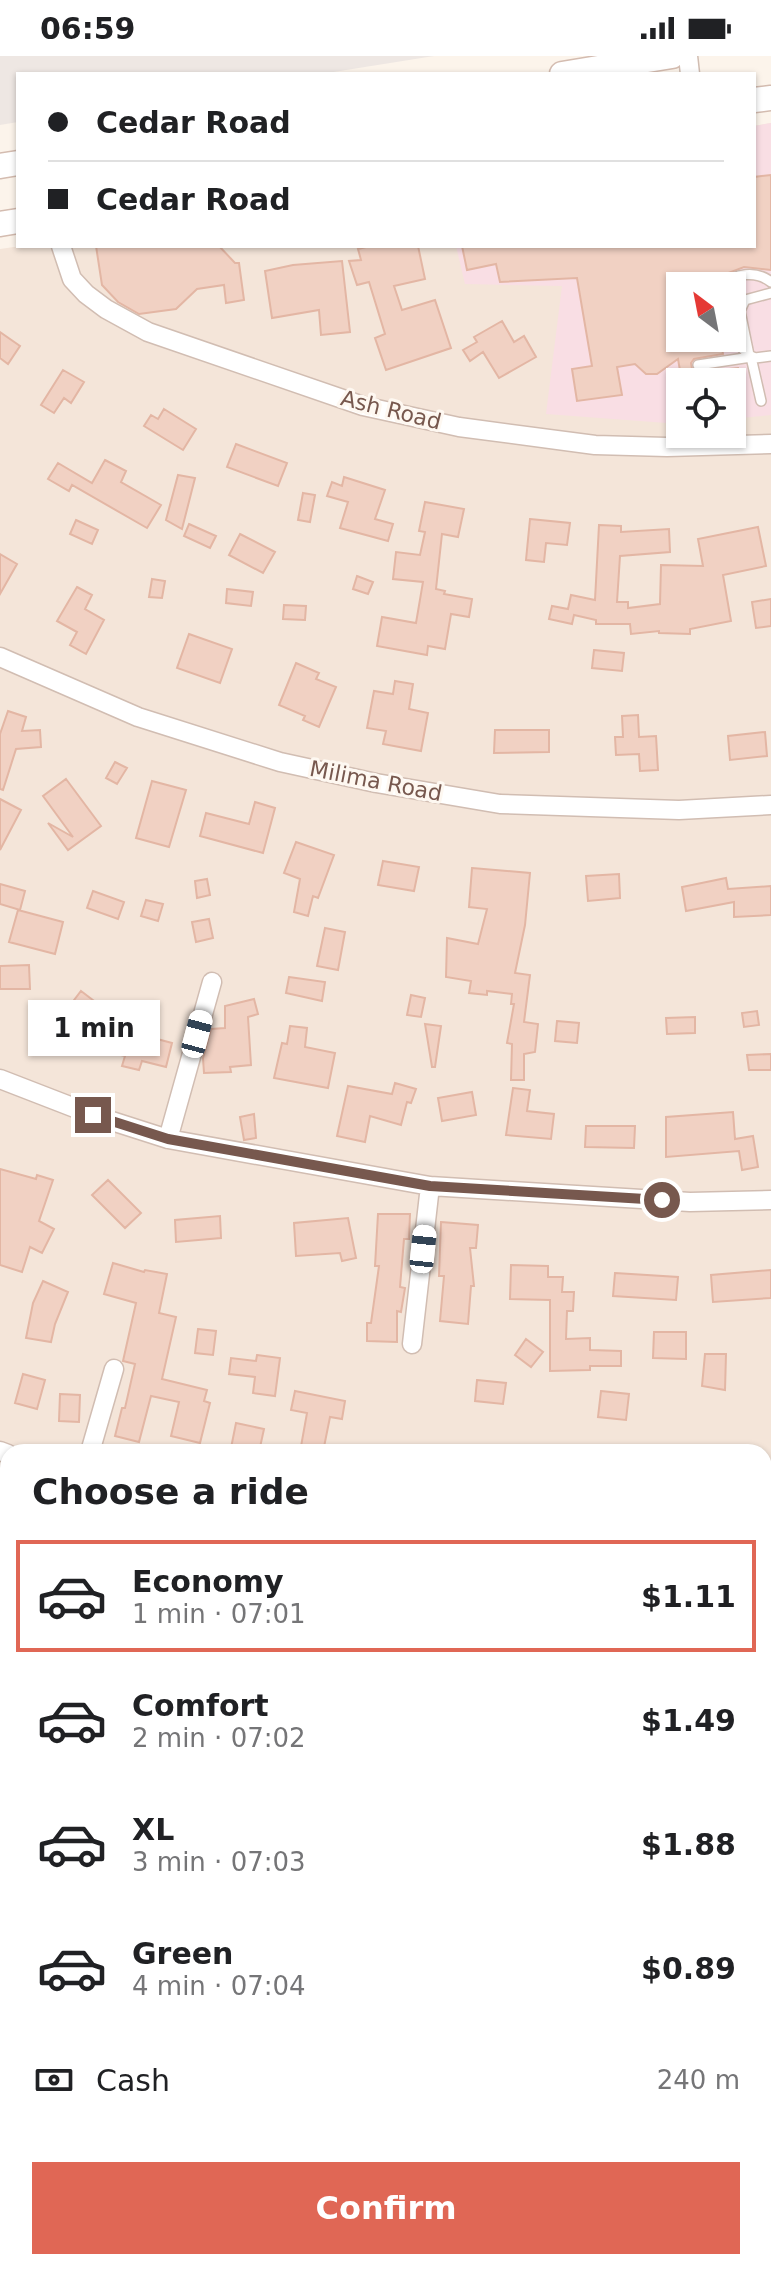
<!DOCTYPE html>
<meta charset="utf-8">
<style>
:root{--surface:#fff;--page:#f2f2f2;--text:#202124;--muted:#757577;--line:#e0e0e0;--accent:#e06755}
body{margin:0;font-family:"DejaVu Sans",sans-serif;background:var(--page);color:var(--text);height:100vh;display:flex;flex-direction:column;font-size:30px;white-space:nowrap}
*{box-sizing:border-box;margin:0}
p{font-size:26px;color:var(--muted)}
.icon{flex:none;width:44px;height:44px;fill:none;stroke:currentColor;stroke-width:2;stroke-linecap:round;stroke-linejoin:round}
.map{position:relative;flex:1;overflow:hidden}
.details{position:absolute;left:0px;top:1388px;width:772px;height:826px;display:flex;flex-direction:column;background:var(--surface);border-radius:24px 24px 0 0;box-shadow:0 2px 6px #0004}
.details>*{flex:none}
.banner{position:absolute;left:16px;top:16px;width:740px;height:176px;border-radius:0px;box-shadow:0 2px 6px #0004;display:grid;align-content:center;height:176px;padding:0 32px;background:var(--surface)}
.needle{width:52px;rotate:328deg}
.controls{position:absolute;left:666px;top:216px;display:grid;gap:16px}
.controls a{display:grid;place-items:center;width:80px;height:80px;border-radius:0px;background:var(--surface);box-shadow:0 2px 6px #0004;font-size:40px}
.end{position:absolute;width:36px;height:36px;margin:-18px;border:10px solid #77584e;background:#fff;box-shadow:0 0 0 4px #fff}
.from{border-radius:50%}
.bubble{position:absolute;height:56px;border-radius:0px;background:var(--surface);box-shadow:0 2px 6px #0004;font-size:26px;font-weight:800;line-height:56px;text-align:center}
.car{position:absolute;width:24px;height:48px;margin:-24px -12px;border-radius:10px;box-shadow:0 0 6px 2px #0007;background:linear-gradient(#fff 24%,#345 0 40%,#fff 0 76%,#345 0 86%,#fff 0)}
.banner b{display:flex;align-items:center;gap:28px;height:76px;font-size:30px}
.banner b+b{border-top:2px solid var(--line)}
.banner i{width:20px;height:20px;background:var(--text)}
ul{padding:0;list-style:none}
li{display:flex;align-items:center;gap:24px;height:112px;margin:0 16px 12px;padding:0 16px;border:4px solid transparent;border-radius:0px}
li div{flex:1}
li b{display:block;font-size:30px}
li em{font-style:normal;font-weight:800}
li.current{border-color:var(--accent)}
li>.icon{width:72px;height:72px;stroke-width:1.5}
h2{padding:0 32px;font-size:36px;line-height:96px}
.pay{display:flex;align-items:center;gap:20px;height:88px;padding:0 32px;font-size:30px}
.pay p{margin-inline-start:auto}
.action{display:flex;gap:16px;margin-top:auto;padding:16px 32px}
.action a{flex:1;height:92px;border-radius:0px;background:var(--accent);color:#fff;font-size:32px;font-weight:800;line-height:92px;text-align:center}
.status{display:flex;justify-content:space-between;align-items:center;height:56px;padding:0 40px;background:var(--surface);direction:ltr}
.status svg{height:22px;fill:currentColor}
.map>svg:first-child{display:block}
.residential{fill:#f4e5d9;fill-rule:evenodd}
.industrial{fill:#eee7e3}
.medical{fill:#f9dee4;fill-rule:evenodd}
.building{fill:#f1d1c3;stroke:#e3b6a4;stroke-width:2}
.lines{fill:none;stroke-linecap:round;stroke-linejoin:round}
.lane-casing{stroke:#d1bdb2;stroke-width:12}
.street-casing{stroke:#d1bdb2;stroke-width:21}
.secondary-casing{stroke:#d4bcb0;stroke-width:27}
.lane{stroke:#fff;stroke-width:9}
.street{stroke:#fff;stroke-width:18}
.secondary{stroke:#fff;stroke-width:24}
.route{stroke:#77584e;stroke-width:10}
.labels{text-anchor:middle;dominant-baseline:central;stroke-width:6;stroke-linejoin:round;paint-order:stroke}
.street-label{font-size:22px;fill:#77584e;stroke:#fef8f1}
</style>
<div class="status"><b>06:59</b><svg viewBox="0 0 49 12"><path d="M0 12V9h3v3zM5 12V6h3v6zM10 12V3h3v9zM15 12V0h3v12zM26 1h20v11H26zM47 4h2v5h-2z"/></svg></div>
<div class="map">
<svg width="771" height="2213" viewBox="0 0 771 2213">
<rect width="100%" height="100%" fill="#fcf4eb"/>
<path class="residential" d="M 771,67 L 771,2213 L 5,2213 L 0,2194 L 0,193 L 21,190 L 754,190 L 754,70 ZM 680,230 L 732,230 L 732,282 L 680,282 ZM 680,326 L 732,326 L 732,378 L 680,378 ZM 8,1396 L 764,1396 L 764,2206 L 8,2206 Z"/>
<path class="industrial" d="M 0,0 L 434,0 L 321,18 L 18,18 L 18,66 L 0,69 Z"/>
<path class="medical" d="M 771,67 L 771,359 L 732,363 L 732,326 L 680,326 L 680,368 L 546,358 L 562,230 L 465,228 L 456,190 L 754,190 L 754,70 ZM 680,230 L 732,230 L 732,282 L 680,282 Z"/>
<path class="building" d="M 771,119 L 771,214 L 744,211 L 723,219 L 715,230 L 680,230 L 680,282 L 720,282 L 723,298 L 694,303 L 691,307 L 692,313 L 698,316 L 738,312 L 740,326 L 682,326 L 678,303 L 657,318 L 646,318 L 635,308 L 617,311 L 622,339 L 577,345 L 572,313 L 592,310 L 577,222 L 500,226 L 496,208 L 467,214 L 462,190 L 754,190 L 754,121 Z
M 96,190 L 219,190 L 235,207 L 239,207 L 244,244 L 226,247 L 224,229 L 197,233 L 176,253 L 139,258 L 118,246 L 102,229 Z
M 370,190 L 418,190 L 425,223 L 394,230 L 402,254 L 435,244 L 451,292 L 386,314 L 375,282 L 385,278 L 369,226 L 357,229 L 349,205 L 361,204 L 358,193 Z
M 342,205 L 350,276 L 321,279 L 319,254 L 272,262 L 265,215 L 293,209 Z
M 502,265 L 514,286 L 524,280 L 536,301 L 499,322 L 483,296 L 470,305 L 463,294 L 477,286 L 474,281 Z
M 0,276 L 20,290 L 8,308 L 0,302 Z
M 63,314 L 84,326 L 71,347 L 64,342 L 54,357 L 41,349 Z
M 164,353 L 196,373 L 183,394 L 144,370 L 151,359 L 158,363 Z
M 236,388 L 287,407 L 278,430 L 227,411 Z
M 105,404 L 126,415 L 121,426 L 161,449 L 147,472 L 72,429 L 69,435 L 48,423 L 58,407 L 92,427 Z
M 178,419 L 195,422 L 182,473 L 166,464 Z
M 344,421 L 385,434 L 375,463 L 393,468 L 388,485 L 340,472 L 348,446 L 327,440 L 332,426 L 342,430 Z
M 303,437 L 315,439 L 310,466 L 298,464 Z
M 425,446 L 464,453 L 458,481 L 442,478 L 436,533 L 445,535 L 444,538 L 472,543 L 469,561 L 451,558 L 445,593 L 428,590 L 427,599 L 377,590 L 382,561 L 416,567 L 423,526 L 393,523 L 396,496 L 420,499 L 425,476 L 419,475 Z
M 530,463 L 570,467 L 567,489 L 546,487 L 544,506 L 526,504 Z
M 76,464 L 98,474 L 92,488 L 70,478 Z
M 189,468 L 216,480 L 210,492 L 184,480 Z
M 599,469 L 621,470 L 621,476 L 669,473 L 670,496 L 620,500 L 617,546 L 628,546 L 628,552 L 660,548 L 661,509 L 703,510 L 698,483 L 758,471 L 766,510 L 723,519 L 731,565 L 690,573 L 690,578 L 659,577 L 659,575 L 631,578 L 630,568 L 596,568 L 596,564 L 574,559 L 572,568 L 549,563 L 552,550 L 568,553 L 571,539 L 595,544 Z
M 240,478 L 275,496 L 263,517 L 229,499 Z
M 0,498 L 17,508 L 0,538 Z
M 357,520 L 373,526 L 368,538 L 353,533 Z
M 152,523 L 165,525 L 162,542 L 149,541 Z
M 77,531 L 92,539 L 85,553 L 104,564 L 86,598 L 70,589 L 77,576 L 57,565 Z
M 227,533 L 253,536 L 251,550 L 226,547 Z
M 771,543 L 771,570 L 756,572 L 752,546 Z
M 284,549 L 306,550 L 305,564 L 283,563 Z
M 189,578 L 232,593 L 220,627 L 177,612 Z
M 594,594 L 624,597 L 622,615 L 592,612 Z
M 296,607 L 319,617 L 316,623 L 336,631 L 319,671 L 303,664 L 305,660 L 279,649 Z
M 395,625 L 413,628 L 409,653 L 428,657 L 421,695 L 383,688 L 386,675 L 367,672 L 374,635 L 393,638 Z
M 8,655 L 26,661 L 22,675 L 40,674 L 41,691 L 16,693 L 3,734 L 0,733 L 0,678 Z
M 638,659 L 639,681 L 656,680 L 658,714 L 640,715 L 639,698 L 616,699 L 615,681 L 623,681 L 622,660 Z
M 495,674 L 549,674 L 549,696 L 494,697 Z
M 765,676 L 767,700 L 730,704 L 728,680 Z
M 115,706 L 127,712 L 117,728 L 106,722 Z
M 66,723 L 101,770 L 68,794 L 48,767 L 73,781 L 43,740 Z
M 152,725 L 186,734 L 169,791 L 136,782 Z
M 0,743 L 21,754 L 0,794 Z
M 255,746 L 275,752 L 263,797 L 200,780 L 206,757 L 249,768 Z
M 296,786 L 334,799 L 318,842 L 313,840 L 308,860 L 294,856 L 300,823 L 284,817 Z
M 383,805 L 419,811 L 414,835 L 378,829 Z
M 472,812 L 530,817 L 525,869 L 515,917 L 530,919 L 524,966 L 538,968 L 535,996 L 524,998 L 524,1024 L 511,1024 L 512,988 L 507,987 L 514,948 L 511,948 L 512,938 L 487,935 L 487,939 L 469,937 L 471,925 L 446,921 L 447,882 L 478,888 L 487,853 L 469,851 Z
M 619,818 L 620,842 L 588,845 L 586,820 Z
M 726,822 L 728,833 L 771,830 L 771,859 L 734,861 L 734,846 L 686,855 L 682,831 Z
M 207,823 L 210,839 L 197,842 L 195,825 Z
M 0,828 L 25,835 L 20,854 L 0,848 Z
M 93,835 L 124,846 L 118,863 L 87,852 Z
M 146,844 L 163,848 L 158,865 L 141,860 Z
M 18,854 L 63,866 L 55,898 L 9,886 Z
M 209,863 L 213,882 L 196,886 L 192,866 Z
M 325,872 L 345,876 L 338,914 L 317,910 Z
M 29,909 L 30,933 L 0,933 L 0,910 Z
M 289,921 L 325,926 L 322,945 L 286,937 Z
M 81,935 L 102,951 L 102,956 L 92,970 L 68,952 Z
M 411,939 L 425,942 L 421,961 L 407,959 Z
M 254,943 L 258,958 L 248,961 L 251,1009 L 230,1011 L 231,1016 L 204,1017 L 203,1002 L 211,973 L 225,972 L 225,950 Z
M 757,955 L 759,969 L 744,971 L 742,957 Z
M 695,961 L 695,977 L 667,978 L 666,962 Z
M 557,965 L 579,967 L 577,987 L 555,985 Z
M 425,968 L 441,970 L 435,1011 L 432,1011 Z
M 290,970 L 307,972 L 305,991 L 335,997 L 328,1032 L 274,1022 L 282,987 L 287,988 Z
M 120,973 L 172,987 L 166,1011 L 142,1005 L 139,1014 L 122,1010 L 125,1000 L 113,997 Z
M 771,998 L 771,1014 L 749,1014 L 747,999 Z
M 395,1027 L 416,1033 L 411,1047 L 407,1046 L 401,1069 L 370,1060 L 365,1086 L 337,1080 L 348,1030 L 392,1038 Z
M 513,1032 L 530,1034 L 527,1055 L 554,1058 L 551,1083 L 506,1079 Z
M 472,1036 L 476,1059 L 442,1065 L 438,1042 Z
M 733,1056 L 735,1083 L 753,1080 L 758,1111 L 742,1114 L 739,1095 L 666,1101 L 666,1061 Z
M 254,1058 L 256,1082 L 244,1084 L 240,1061 Z
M 586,1070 L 635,1070 L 634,1092 L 585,1091 Z
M 0,1113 L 36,1123 L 37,1119 L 53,1124 L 39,1165 L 54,1173 L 42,1197 L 30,1191 L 22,1216 L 0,1209 Z
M 108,1124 L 141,1157 L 125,1172 L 92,1139 Z
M 378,1158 L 410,1158 L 409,1183 L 404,1183 L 400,1231 L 405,1232 L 401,1256 L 397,1255 L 397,1286 L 367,1285 L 367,1267 L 371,1267 L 379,1210 L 375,1210 Z
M 220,1160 L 221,1182 L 176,1186 L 175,1164 Z
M 348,1162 L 356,1202 L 342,1205 L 340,1197 L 296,1200 L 294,1167 Z
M 441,1166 L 478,1169 L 476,1192 L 470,1192 L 474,1230 L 471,1230 L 468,1268 L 440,1265 L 444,1220 L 439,1220 Z
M 113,1207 L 144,1216 L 145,1214 L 167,1218 L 159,1257 L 176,1261 L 162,1323 L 207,1334 L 204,1345 L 210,1347 L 200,1387 L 171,1380 L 179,1346 L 151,1340 L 139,1386 L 115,1380 L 122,1352 L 125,1352 L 135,1308 L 123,1305 L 136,1247 L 104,1238 Z
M 511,1209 L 548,1210 L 548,1221 L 563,1221 L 562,1236 L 574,1236 L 573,1255 L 567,1255 L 566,1283 L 590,1282 L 590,1294 L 621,1295 L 621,1310 L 590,1310 L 590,1314 L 550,1315 L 550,1244 L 510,1243 Z
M 771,1214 L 771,1242 L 713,1246 L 711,1219 Z
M 615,1217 L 678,1221 L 676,1244 L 613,1240 Z
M 43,1225 L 68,1236 L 55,1268 L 51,1286 L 26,1282 L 33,1247 Z
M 198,1273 L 216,1275 L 213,1299 L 195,1297 Z
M 654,1276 L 686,1276 L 686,1303 L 653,1302 Z
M 526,1283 L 543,1296 L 531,1311 L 515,1299 Z
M 705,1298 L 726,1298 L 725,1334 L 702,1330 Z
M 257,1299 L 280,1302 L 275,1340 L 253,1337 L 255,1321 L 229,1318 L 231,1302 L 256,1305 Z
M 23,1318 L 45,1324 L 37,1353 L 15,1347 Z
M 477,1324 L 506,1327 L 503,1348 L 475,1345 Z
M 295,1335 L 345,1345 L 342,1363 L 330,1361 L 323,1396 L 300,1396 L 307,1357 L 291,1354 Z
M 601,1335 L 629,1338 L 626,1364 L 598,1361 Z
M 60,1338 L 80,1339 L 79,1366 L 59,1365 Z
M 236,1367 L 264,1373 L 259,1396 L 231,1392 Z"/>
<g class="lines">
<defs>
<path id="lane" d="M 722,230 C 735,217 756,214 771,226
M 771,237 L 745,244 L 740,255 L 749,299 L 755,302 L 771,300
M 732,282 L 747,297
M 698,309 L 751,301 L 761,345"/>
<path id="street" d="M 688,0 L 690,18
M 61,190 L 72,223 L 86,238 L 106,253 L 148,276 L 363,350 L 459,371 L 595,389 L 667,391 L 771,388
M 0,601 L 138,661 L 280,706 L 376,727 L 500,748 L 679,754 L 771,749
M 0,1023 L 93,1059 L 168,1083 L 430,1130 L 690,1146 L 771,1144
M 168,1083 L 212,926
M 412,1288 L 430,1130
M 0,1395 L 8,1398
M 90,1396 L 114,1313
M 764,1491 L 771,1491
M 764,1810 L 771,1809
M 286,2213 L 316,2206"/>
<path id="secondary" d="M 562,18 L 672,0
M 754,44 L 771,42
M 0,110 L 18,107
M 0,168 L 18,165"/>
</defs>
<use href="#lane" class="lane-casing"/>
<use href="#street" class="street-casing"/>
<use href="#secondary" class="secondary-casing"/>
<use href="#lane" class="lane"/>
<use href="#street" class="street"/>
<use href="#secondary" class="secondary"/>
</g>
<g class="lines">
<path class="route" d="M 93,1059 L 168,1083 L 430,1130 L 662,1144"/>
</g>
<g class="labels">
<g class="street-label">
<text transform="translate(391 354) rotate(14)">Ash Road</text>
<text transform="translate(376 725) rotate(11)">Milima Road</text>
</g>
</g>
</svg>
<div class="controls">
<a><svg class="needle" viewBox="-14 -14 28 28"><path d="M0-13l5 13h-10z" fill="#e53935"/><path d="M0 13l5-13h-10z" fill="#757577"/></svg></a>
<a><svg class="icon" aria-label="locate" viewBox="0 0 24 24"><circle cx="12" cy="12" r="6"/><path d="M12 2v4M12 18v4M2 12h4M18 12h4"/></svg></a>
</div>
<i class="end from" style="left:662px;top:1144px"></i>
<i class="end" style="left:93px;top:1059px"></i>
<div class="bubble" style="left:28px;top:944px;width:132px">1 min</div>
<i class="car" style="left:197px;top:978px;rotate:15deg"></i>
<i class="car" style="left:423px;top:1193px;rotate:6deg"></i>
<div class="banner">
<b><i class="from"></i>Cedar Road</b>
<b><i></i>Cedar Road</b>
</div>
<section class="details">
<h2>Choose a ride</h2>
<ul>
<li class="current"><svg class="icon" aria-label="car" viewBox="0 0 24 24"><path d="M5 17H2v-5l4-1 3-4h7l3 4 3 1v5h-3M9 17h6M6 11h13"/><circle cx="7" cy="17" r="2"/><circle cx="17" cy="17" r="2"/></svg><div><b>Economy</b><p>1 min · 07:01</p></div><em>$1.11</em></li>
<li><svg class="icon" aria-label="car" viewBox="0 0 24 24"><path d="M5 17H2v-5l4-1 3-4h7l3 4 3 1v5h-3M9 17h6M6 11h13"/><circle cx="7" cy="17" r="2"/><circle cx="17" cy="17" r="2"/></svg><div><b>Comfort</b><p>2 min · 07:02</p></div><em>$1.49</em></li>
<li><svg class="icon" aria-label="car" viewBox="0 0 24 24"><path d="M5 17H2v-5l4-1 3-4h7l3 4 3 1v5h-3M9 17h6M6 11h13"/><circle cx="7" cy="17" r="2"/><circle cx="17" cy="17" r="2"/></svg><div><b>XL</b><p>3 min · 07:03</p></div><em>$1.88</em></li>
<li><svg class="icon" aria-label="car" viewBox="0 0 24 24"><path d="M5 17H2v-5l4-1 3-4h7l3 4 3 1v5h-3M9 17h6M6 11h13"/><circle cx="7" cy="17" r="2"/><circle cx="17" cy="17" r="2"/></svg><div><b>Green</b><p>4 min · 07:04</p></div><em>$0.89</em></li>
</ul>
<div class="pay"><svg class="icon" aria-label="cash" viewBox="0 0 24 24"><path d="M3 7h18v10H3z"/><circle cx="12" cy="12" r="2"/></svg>Cash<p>240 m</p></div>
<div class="action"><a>Confirm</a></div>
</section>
</div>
